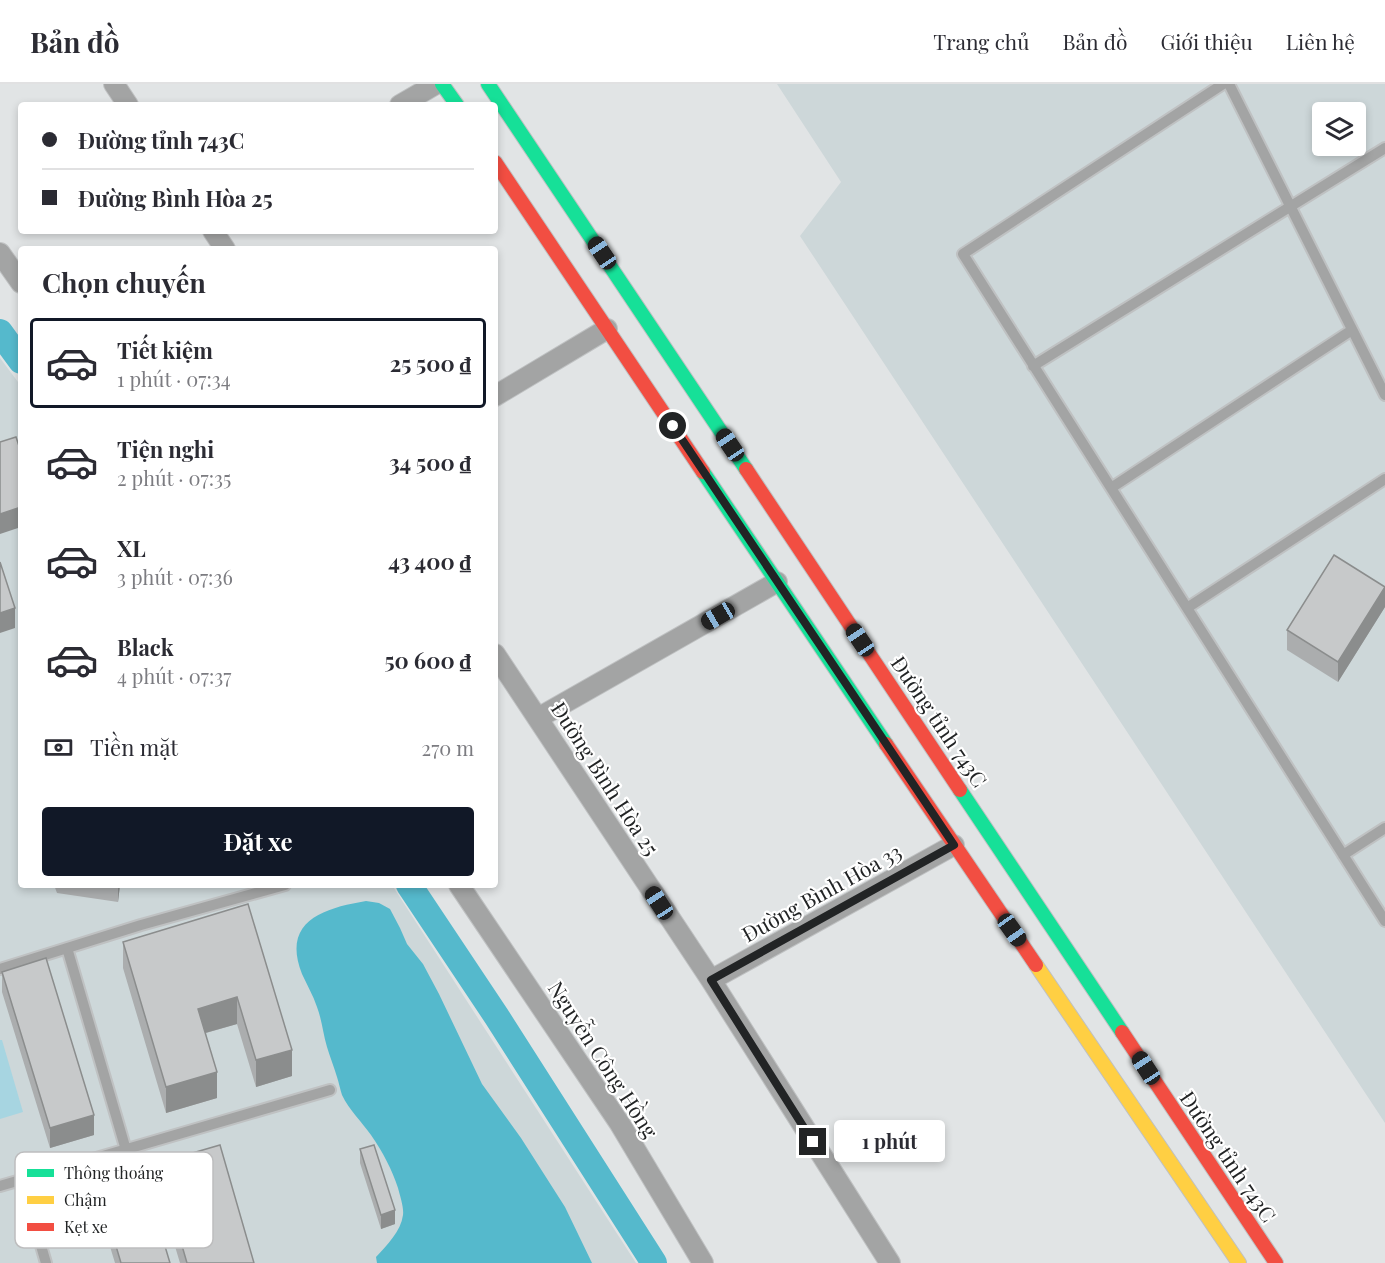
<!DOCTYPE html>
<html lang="vi">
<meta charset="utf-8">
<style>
:root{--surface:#fff;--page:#f2f2f3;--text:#2b2b33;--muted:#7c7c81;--line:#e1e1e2;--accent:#111827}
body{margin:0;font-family:"Playfair Display",serif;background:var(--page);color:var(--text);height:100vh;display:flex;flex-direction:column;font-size:22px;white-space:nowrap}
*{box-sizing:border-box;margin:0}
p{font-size:20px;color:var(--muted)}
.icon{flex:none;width:33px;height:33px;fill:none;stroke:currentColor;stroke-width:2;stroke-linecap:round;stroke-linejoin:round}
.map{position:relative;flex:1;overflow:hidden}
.details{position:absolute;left:18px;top:162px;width:480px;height:642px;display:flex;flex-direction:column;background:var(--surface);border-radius:6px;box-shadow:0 3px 9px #0003}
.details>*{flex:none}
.banner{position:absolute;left:18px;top:18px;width:480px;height:132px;border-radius:6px;box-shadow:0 3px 9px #0003;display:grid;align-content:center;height:132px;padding:0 24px;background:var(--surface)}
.buttons{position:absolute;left:1312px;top:18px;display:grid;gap:12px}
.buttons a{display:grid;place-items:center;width:54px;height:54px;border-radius:6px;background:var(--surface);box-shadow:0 3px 9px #0003;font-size:30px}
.end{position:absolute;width:27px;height:27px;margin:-14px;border:8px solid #222425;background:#fff;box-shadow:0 0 0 3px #fff}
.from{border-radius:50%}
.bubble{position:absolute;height:42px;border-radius:6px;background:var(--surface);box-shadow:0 3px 9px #0003;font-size:20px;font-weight:700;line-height:42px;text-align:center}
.car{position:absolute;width:18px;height:36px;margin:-18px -9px;border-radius:8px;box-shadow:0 0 4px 2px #0007;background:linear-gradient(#222 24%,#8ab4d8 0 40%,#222 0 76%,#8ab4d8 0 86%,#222 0)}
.banner b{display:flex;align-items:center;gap:21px;height:57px;font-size:22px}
.banner b+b{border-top:2px solid var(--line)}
.banner i{width:15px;height:15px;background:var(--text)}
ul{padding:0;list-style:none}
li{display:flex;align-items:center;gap:18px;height:90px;margin:0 12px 9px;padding:0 12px;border:3px solid transparent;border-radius:6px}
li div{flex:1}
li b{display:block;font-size:22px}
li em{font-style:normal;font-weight:700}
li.on{border-color:var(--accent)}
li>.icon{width:54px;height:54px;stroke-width:1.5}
h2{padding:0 24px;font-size:27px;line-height:72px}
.pay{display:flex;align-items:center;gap:15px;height:66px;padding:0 24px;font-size:22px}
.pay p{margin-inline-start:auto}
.button{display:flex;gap:12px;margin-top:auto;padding:12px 24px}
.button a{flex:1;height:69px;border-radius:6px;background:var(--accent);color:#fff;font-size:24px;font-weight:700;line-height:69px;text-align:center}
header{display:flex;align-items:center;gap:36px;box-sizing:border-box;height:84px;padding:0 30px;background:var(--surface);border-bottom:2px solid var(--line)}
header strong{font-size:28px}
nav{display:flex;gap:33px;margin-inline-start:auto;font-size:21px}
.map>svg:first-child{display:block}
.built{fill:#cdd7d9;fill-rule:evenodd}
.green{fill:#a7d5e1}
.water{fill:#55b9cc}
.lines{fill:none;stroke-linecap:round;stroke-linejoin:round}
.canal{stroke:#55b9cc;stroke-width:26}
.lane-casing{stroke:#bfc1c2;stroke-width:14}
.street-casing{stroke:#bfc1c2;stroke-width:22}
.fast-casing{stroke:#bfc1c2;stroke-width:16}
.slow-casing{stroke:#bfc1c2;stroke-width:16}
.jam-casing{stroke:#bfc1c2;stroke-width:16}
.lane{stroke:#a3a4a4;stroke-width:10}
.street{stroke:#a3a4a4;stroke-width:20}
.fast{stroke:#16e098;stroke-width:14}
.slow{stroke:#ffcf43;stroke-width:14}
.jam{stroke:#f24e42;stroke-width:14}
.wall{fill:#abadae}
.shaded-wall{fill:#8b8d8d}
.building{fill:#c7c9ca;stroke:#8b8d8d;stroke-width:1.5}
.route{stroke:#222425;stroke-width:8}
.labels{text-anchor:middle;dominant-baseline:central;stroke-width:4.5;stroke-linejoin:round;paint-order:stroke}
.street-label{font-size:21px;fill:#222425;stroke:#fff}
.key{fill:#fff;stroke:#bdbdbe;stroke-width:1.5}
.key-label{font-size:16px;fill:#222425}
</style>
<header>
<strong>Bản đồ</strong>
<nav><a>Trang chủ</a><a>Bản đồ</a><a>Giới thiệu</a><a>Liên hệ</a></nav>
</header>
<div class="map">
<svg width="1385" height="1179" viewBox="0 0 1385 1179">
<rect width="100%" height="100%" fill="#e1e4e5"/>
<path class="built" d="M 777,0 L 1385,0 L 1385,1039 L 800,152 L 841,98 ZM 1323,28 L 1356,28 L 1356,62 L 1323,62 Z
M 0,274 L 21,302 L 21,801 L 392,801 L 636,1179 L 0,1179 Z"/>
<path class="green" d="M 0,956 L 2,956 L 23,1028 L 0,1035 Z"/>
<path class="water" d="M 366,817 L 379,819 L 390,825 L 400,844 L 407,860 L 423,880 L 439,910 L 482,1000 L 521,1054 L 565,1123 L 592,1179 L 377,1179 L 376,1173 C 387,1161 401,1147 403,1131 C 404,1123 400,1112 398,1104 C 392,1086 383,1068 371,1051 C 362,1038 349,1026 342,1011 C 340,1005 339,999 337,993 C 334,983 330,973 327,963 C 323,950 322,936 317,923 C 313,911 307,901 302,890 C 281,837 324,824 366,817 Z"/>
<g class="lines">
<path class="canal" d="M 0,248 L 21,277
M 409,801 L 497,933 L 654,1179"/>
<defs>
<path id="lane" d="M 1223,0 L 963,170 L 1385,837
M 1229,0 L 1385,311
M 1033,282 L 1385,64
M 1111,404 L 1352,246
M 1187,524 L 1385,395
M 1343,771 L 1385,744
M 67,864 L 126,1066
M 0,885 L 141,841 L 285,801
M 22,1096 L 46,1179
M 0,1102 L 330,1006"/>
<path id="street" d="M 114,0 L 128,21
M 400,21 L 436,0
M 213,147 L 225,165
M 0,169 L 21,199
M 495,312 L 607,245
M 495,570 L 711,896 L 890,1179
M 538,634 L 777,498
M 459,801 L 620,1040 L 703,1179
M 711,896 L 954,761"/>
<path id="fast" d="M 442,0 L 457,21
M 488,0 L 746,385
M 703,388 L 886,660
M 960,706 L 1122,948"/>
<path id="slow" d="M 1036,881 L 1239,1179"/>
<path id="jam" d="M 495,78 L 703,388
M 746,385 L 960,706
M 886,660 L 1036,881
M 1122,948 L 1276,1179"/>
</defs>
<use href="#lane" class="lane-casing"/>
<use href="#street" class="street-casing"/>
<use href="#fast" class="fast-casing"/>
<use href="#slow" class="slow-casing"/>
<use href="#jam" class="jam-casing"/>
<use href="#lane" class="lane"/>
<use href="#street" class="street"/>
<use href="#fast" class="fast"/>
<use href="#slow" class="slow"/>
<use href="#jam" class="jam"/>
</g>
<path class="wall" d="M 1385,523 L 1338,598 L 1287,566 L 1287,546 Z
M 54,801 L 120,801 L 118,818 L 57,809 Z
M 248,820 L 292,992 L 256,1003 L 237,940 L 206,949 L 217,1014 L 166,1029 L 123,884 L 123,858 Z
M 2,888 L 94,1051 L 50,1064 L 2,908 Z
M 360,1065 L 395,1140 L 381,1145 L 360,1079 Z
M 158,1079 L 254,1179 L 180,1179 L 158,1106 Z
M 108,1135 L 170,1179 L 115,1179 L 108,1156 Z"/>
<path class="shaded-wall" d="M 21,423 L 21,443 L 0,450 L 0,430 Z
M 1385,503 L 1385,523 L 1338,598 L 1338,578 Z
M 15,524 L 15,544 L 0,549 L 0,529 Z
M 118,801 L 120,801 L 118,818 Z
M 237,913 L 237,940 L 198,951 L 198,925 Z
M 292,966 L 292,992 L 256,1003 L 256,976 Z
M 217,988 L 217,1014 L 166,1029 L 166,1003 Z
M 94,1031 L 94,1051 L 50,1064 L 50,1044 Z
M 395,1126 L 395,1140 L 381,1145 L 381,1131 Z"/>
<path class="building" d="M 16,353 L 21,368 L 21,423 L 0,430 L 0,358 Z
M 1334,471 L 1385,503 L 1338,578 L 1287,546 Z
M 0,478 L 15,524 L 0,529 Z
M 248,820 L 292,966 L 256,976 L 237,913 L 198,925 L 217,988 L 166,1003 L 123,858 Z
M 46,874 L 94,1031 L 50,1044 L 2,888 Z
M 220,1061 L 254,1179 L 187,1179 L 158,1079 Z
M 374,1061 L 395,1126 L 381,1131 L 360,1065 Z
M 153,1122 L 170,1179 L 121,1179 L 108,1135 Z"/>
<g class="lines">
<path class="route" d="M 673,342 L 954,761 L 711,896 L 813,1058"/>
</g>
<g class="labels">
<g class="street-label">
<text transform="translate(940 637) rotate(56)">Đường tỉnh 743C</text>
<text transform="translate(606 694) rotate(57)">Đường Bình Hòa 25</text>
<text transform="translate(821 808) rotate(-29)">Đường Bình Hòa 33</text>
<text transform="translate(604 975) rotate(57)">Nguyễn Công Hồng</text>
<text transform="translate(1229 1072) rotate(56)">Đường tỉnh 743C</text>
</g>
</g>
<rect x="15" y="1068" width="198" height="96" rx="9" class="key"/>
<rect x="27" y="1085" width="27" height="8" fill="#16e098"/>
<rect x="27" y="1112" width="27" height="8" fill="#ffcf43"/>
<rect x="27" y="1139" width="27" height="8" fill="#f24e42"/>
<g class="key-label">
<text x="64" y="1095">Thông thoáng</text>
<text x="64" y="1122">Chậm</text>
<text x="64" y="1149">Kẹt xe</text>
</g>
</svg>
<div class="buttons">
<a><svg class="icon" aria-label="layers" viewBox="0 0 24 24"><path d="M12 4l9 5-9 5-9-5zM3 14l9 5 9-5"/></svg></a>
</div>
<i class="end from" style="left:673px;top:342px"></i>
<i class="end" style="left:813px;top:1058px"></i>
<div class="bubble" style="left:834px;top:1036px;width:111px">1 phút</div>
<i class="car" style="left:602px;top:169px;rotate:326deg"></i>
<i class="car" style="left:730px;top:361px;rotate:326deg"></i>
<i class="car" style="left:718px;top:532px;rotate:240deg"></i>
<i class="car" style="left:860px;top:556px;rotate:326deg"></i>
<i class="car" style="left:659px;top:819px;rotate:327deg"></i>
<i class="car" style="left:1012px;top:846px;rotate:145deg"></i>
<i class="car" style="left:1146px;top:984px;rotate:327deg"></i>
<div class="banner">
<b><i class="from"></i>Đường tỉnh 743C</b>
<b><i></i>Đường Bình Hòa 25</b>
</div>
<section class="details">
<h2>Chọn chuyến</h2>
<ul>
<li class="on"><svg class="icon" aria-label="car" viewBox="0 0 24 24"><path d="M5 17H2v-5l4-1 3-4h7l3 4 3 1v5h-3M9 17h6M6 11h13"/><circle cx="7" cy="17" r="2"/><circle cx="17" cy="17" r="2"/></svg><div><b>Tiết kiệm</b><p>1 phút · 07:34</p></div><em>25 500 ₫</em></li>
<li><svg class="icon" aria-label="car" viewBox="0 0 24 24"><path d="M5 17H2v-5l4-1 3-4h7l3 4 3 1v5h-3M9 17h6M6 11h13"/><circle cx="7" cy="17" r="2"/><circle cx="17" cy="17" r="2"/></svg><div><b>Tiện nghi</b><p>2 phút · 07:35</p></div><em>34 500 ₫</em></li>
<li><svg class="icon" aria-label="car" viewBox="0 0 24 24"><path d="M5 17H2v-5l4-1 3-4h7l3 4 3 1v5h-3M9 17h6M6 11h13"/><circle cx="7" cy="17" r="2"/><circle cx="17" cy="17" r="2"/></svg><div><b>XL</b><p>3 phút · 07:36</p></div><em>43 400 ₫</em></li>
<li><svg class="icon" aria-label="car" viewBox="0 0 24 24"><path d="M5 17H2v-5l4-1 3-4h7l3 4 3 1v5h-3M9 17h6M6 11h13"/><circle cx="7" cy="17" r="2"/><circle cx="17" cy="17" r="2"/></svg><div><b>Black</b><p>4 phút · 07:37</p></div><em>50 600 ₫</em></li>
</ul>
<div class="pay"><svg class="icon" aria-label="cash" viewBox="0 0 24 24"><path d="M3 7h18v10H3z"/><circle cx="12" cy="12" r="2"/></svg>Tiền mặt<p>270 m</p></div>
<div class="button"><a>Đặt xe</a></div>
</section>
</div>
